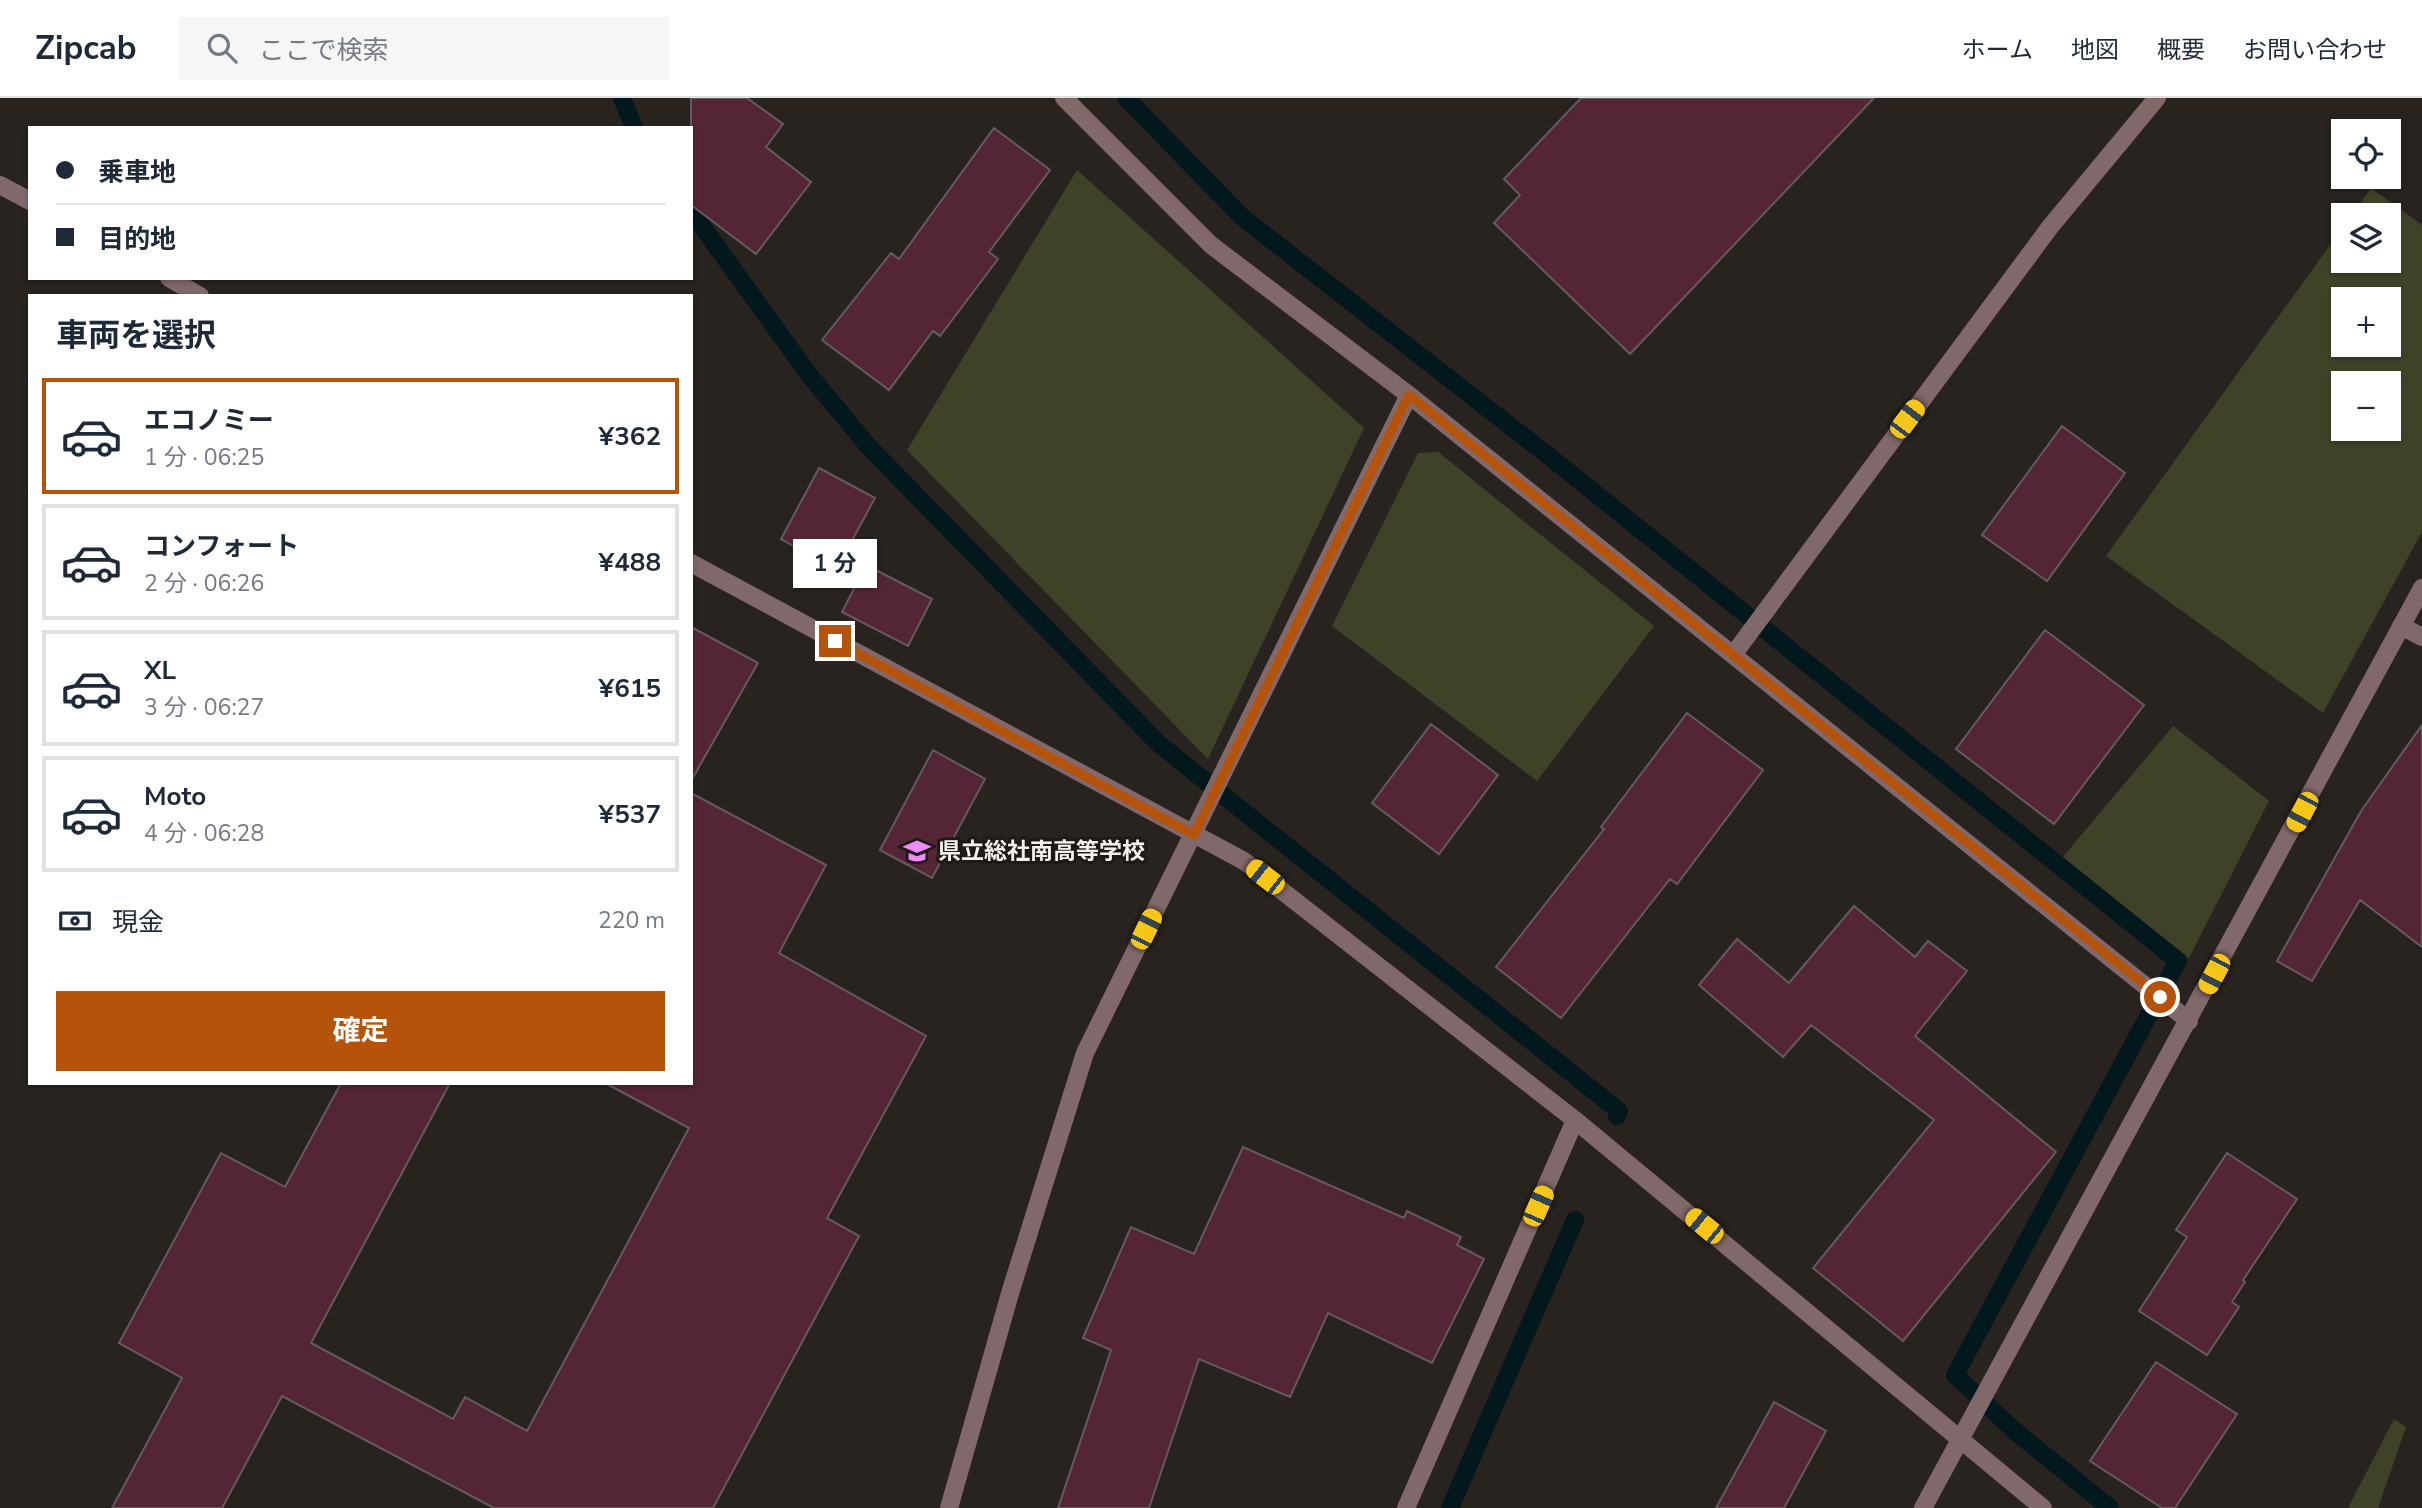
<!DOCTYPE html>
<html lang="ja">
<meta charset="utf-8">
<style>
:root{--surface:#fff;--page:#f6f6f7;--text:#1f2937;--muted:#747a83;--line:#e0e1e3;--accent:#b45309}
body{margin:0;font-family:"Nunito Sans","Noto Sans JP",sans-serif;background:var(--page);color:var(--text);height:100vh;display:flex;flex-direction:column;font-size:26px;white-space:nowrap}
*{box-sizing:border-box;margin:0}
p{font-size:23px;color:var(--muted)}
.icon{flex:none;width:38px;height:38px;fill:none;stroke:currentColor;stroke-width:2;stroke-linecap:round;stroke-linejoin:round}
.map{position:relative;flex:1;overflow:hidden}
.side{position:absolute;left:28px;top:196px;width:665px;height:791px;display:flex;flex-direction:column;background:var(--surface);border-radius:0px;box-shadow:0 2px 5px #0004}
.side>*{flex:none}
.hud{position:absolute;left:28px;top:28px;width:665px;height:154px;border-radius:0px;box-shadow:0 2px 5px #0004;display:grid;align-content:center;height:154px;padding:0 28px;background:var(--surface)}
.tools{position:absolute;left:2331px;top:21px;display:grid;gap:14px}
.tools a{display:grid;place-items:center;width:70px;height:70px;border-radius:0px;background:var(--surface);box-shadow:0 2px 5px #0004;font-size:35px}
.end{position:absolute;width:32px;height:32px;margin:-16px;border:9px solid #b45309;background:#fff;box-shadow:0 0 0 4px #fff}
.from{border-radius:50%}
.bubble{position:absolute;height:49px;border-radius:0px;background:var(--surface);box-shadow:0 2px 5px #0004;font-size:23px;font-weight:700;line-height:49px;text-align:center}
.car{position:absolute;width:21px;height:42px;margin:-21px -10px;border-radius:9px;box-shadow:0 0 5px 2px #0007;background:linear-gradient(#f5c518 24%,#345 0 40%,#f5c518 0 76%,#345 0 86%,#f5c518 0)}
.hud b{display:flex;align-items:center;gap:24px;height:66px;font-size:26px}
.hud b+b{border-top:2px solid var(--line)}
.hud i{width:18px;height:18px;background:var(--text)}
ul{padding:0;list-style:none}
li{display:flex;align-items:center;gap:21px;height:116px;margin:0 14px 10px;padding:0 14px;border:4px solid var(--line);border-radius:0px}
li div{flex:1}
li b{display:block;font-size:26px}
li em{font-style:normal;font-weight:700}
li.selected{border-color:var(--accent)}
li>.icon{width:63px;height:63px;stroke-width:1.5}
h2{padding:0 28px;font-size:32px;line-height:84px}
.pay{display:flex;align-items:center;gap:18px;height:77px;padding:0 28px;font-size:26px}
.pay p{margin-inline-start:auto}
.primary-button{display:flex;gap:14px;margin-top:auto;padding:14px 28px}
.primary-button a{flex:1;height:80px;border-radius:0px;background:var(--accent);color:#fff;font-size:28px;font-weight:700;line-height:80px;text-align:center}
header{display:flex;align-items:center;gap:42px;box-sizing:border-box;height:98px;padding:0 35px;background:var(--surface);border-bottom:2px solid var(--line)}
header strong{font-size:33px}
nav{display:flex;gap:38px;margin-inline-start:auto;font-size:24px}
.search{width:490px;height:63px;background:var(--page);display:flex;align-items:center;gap:18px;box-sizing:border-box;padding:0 24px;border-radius:0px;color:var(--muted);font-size:26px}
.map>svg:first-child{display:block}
.green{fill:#404227;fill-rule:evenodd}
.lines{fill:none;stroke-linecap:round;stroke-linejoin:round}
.stream{stroke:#03181c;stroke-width:18}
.building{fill:#532537;stroke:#645b5e;stroke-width:2}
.minor{stroke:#81686a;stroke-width:18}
.route{stroke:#b45309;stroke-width:9}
.labels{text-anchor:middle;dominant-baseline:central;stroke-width:6;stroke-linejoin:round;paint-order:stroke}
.poi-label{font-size:23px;font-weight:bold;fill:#f6f1ef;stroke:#1f1916;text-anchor:start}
</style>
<header>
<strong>Zipcab</strong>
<div class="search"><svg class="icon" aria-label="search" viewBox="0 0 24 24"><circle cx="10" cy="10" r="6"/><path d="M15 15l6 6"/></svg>ここで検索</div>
<nav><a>ホーム</a><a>地図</a><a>概要</a><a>お問い合わせ</a></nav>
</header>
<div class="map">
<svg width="2422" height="1410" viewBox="0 0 2422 1410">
<rect width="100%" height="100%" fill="#29231f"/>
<path class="green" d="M 1077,72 L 1364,330 L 1208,661 L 907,352 Z
M 2371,90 L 2422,127 L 2422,434 L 2323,615 L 2106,458 L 2343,129 L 2343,163 L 2389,163 L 2389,117 L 2352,117 ZM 2343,201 L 2389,201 L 2389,247 L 2343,247 ZM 2343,285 L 2389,285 L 2389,331 L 2343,331 Z
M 1438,354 L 1654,528 L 1537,683 L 1332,528 L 1418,355 Z
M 2173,628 L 2269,703 L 2189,860 L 2062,760 Z
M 2394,1321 L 2406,1329 L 2378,1410 L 2348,1410 Z"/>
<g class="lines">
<path class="stream" d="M 622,0 L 634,30
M 1126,0 L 1242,119 L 1550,359 L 2178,863 L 1955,1277 L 2016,1334 L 2110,1410
M 691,113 L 810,278 L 869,349 L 1159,646 L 1619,1013 L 1617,1018
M 1450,1410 L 1575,1122"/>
</g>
<path class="building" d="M 691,0 L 747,0 L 783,26 L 766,49 L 811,84 L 756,156 L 691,107 Z
M 1581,0 L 1874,0 L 1630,256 L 1494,125 L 1520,97 L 1504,81 Z
M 994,30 L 1050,72 L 989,154 L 998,161 L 940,238 L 933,233 L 889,292 L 822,242 L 891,155 L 899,161 Z
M 2062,328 L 2125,375 L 2047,483 L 1982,437 Z
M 819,370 L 875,400 L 836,472 L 781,441 Z
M 866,467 L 932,501 L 908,548 L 842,514 Z
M 691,529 L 758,565 L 691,683 Z
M 2045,532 L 2144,607 L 2054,726 L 1956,651 Z
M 1687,615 L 1763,672 L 1677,786 L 1670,781 L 1561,920 L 1496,869 L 1604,731 L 1601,729 Z
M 1431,626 L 1498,677 L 1439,756 L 1372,705 Z
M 2422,627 L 2422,849 L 2360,802 L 2312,883 L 2277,863 L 2361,713 Z
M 933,652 L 985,681 L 932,780 L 880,752 Z
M 691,695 L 826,767 L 779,855 L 926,938 L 827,1120 L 859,1138 L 713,1410 L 494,1410 L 282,1298 L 222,1410 L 112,1410 L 182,1280 L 119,1245 L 221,1055 L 285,1089 L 341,985 L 450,985 L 311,1245 L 453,1321 L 465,1299 L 527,1333 L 689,1030 L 605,985 L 691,985 Z
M 1854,808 L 1915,859 L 1928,843 L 1967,873 L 1915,938 L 2056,1054 L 1903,1243 L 1813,1170 L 1934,1022 L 1811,927 L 1783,959 L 1699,887 L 1737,841 L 1789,885 Z
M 1243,1049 L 1404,1120 L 1407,1113 L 1461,1139 L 1457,1147 L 1484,1161 L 1432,1265 L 1328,1215 L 1290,1299 L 1199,1261 L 1149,1410 L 1058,1410 L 1111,1252 L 1083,1240 L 1131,1129 L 1194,1156 Z
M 2227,1055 L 2297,1101 L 2243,1182 L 2245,1184 L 2232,1204 L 2239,1209 L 2207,1257 L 2139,1213 L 2187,1139 L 2176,1132 Z
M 2156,1264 L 2237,1316 L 2175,1410 L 2162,1410 L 2090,1363 Z
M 1774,1304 L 1826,1333 L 1784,1410 L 1716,1410 Z"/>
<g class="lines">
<path class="minor" d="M 1064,0 L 1211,147 L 1409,297 L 2189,923
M 0,87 L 30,103
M 169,180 L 200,198
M 691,465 L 1244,763 L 1575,1022 L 2043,1410
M 2401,528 L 2422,539
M 1733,557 L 2050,129 L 2157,0
M 949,1410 L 1011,1192 L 1085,955 L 1409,297
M 1406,1410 L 1575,1022
M 1923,1410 L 2422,490"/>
</g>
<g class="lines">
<path class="route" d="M 835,543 L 1194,737 L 1409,297 L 2160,899"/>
</g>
<defs>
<symbol id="school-bare" viewBox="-9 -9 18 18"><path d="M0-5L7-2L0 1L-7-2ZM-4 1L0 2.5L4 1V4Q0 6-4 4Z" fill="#ef8bf7" stroke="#1f1916" stroke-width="2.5" paint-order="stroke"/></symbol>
</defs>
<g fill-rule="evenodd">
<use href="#school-bare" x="898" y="734" width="38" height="38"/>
</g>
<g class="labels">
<g class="poi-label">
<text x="938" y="753">県立総社南高等学校</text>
</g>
</g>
</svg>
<div class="tools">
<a><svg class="icon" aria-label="locate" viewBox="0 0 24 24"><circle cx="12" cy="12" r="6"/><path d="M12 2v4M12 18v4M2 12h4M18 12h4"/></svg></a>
<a><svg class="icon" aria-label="layers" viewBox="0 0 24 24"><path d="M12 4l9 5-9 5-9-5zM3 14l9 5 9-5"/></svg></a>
<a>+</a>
<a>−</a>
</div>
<i class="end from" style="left:2160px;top:899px"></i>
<i class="end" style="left:835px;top:543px"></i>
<div class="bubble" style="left:793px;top:441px;width:84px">1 分</div>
<i class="car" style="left:1907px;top:321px;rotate:37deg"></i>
<i class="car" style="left:2302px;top:714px;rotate:208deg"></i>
<i class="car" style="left:1265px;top:779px;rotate:308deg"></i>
<i class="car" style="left:1146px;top:831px;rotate:26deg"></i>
<i class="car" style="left:2214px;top:876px;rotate:208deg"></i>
<i class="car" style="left:1538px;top:1108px;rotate:24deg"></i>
<i class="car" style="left:1704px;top:1128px;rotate:309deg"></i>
<div class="hud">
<b><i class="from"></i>乗車地</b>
<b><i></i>目的地</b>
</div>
<section class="side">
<h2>車両を選択</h2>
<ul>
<li class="selected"><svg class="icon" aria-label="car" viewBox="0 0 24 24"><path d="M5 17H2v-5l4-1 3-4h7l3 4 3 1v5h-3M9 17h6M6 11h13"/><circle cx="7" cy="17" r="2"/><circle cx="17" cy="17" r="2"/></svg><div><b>エコノミー</b><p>1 分 · 06:25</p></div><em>¥362</em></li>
<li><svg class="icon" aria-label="car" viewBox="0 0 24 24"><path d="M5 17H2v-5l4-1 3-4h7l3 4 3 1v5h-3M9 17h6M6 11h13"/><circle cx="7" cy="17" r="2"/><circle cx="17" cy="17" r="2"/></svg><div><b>コンフォート</b><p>2 分 · 06:26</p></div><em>¥488</em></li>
<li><svg class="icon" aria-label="car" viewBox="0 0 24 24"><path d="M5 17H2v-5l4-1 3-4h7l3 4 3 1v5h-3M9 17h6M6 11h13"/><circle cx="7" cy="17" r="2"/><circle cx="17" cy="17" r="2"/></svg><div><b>XL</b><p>3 分 · 06:27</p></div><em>¥615</em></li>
<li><svg class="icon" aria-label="car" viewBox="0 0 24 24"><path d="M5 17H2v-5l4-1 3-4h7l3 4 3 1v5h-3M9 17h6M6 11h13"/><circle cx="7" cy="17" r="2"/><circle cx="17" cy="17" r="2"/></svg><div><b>Moto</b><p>4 分 · 06:28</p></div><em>¥537</em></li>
</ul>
<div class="pay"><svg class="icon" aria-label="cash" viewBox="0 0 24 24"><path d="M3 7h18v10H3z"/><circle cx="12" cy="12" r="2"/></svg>現金<p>220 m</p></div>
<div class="primary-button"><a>確定</a></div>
</section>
</div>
